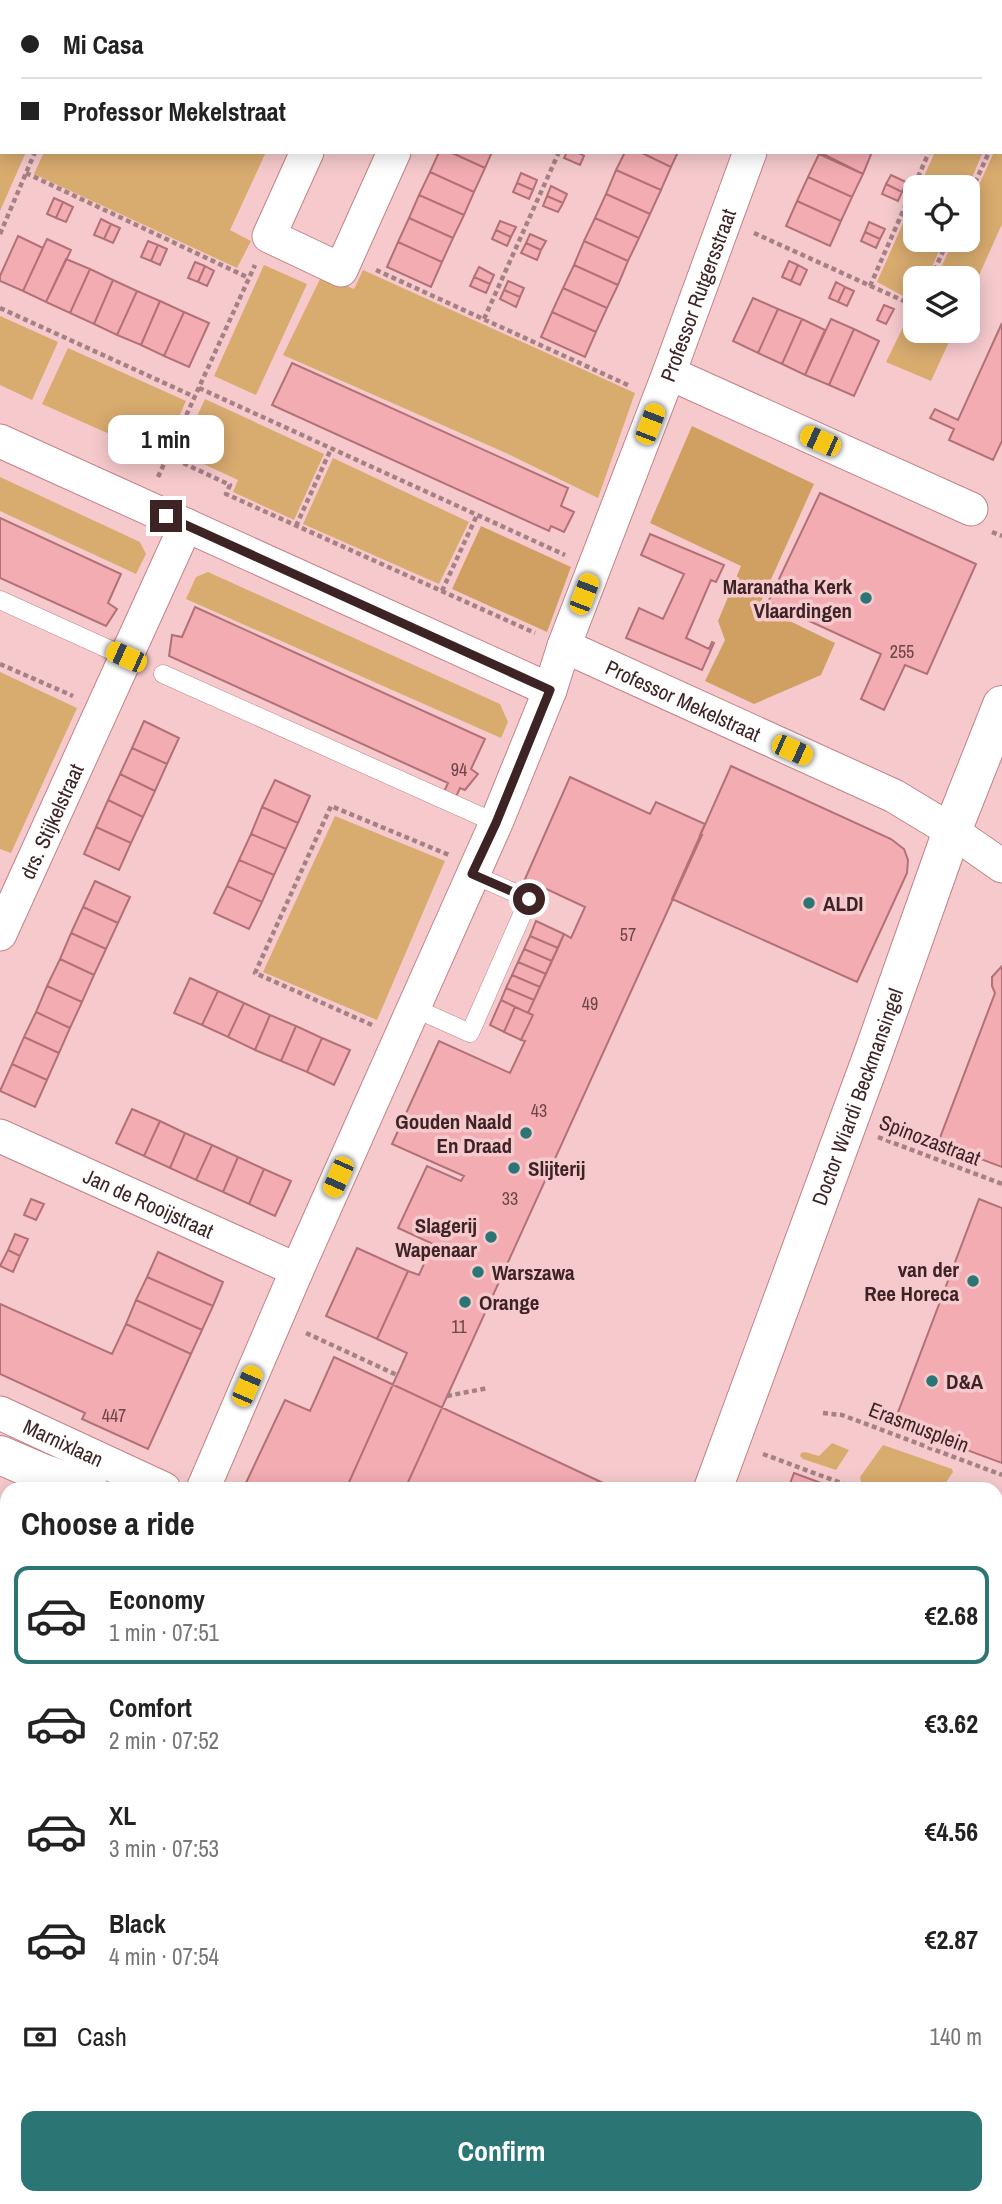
<!DOCTYPE html>
<meta charset="utf-8">
<style>
:root{--surface:#fff;--page:#f2f2f2;--text:#222;--muted:#767676;--line:#e0e0e0;--accent:#2b7574}
body{margin:0;font-family:"Archivo Narrow",sans-serif;background:var(--page);color:var(--text);height:100vh;display:flex;flex-direction:column;font-size:26px;white-space:nowrap}
*{box-sizing:border-box;margin:0}
p{font-size:23px;color:var(--muted)}
.icon{flex:none;width:38px;height:38px;fill:none;stroke:currentColor;stroke-width:2;stroke-linecap:round;stroke-linejoin:round}
.map{position:relative;flex:1;overflow:hidden}
.side{position:absolute;left:0px;top:1482px;width:1003px;height:723px;display:flex;flex-direction:column;background:var(--surface);border-radius:21px 21px 0 0;box-shadow:0 4px 18px #0003}
.side>*{flex:none}
.hud{position:absolute;left:0px;top:0px;width:1003px;height:154px;box-shadow:0 4px 18px #0003;display:grid;align-content:center;height:154px;padding:0 21px;background:var(--surface)}
.tools{position:absolute;left:903px;top:175px;display:grid;gap:14px}
.tools a{display:grid;place-items:center;width:77px;height:77px;border-radius:14px;background:var(--surface);box-shadow:0 4px 18px #0003;font-size:35px}
.end{position:absolute;width:32px;height:32px;margin:-16px;border:9px solid #3e2325;background:#fff;box-shadow:0 0 0 4px #fff}
.from{border-radius:50%}
.bubble{position:absolute;height:49px;border-radius:14px;background:var(--surface);box-shadow:0 4px 18px #0003;font-size:23px;font-weight:700;line-height:49px;text-align:center}
.car{position:absolute;width:21px;height:42px;margin:-21px -10px;border-radius:9px;box-shadow:0 0 5px 2px #0007;background:linear-gradient(#f5c518 24%,#345 0 40%,#f5c518 0 76%,#345 0 86%,#f5c518 0)}
.hud b{display:flex;align-items:center;gap:24px;height:66px;font-size:26px}
.hud b+b{border-top:2px solid var(--line)}
.hud i{width:18px;height:18px;background:var(--text)}
ul{padding:0;list-style:none}
li{display:flex;align-items:center;gap:21px;height:98px;margin:0 14px 10px;padding:0 7px;border:4px solid transparent;border-radius:14px}
li div{flex:1}
li b{display:block;font-size:26px}
li em{font-style:normal;font-weight:700}
li.on{border-color:var(--accent)}
li>.icon{width:63px;height:63px;stroke-width:1.5}
h2{padding:0 21px;font-size:32px;line-height:84px}
.pay{display:flex;align-items:center;gap:18px;height:77px;padding:0 21px;font-size:26px}
.pay p{margin-inline-start:auto}
.cta{display:flex;gap:14px;margin-top:auto;padding:14px 21px}
.cta a{flex:1;height:80px;border-radius:14px;background:var(--accent);color:#fff;font-size:28px;font-weight:700;line-height:80px;text-align:center}
.map>svg:first-child{display:block}
.green{fill:#d8ab6f}
.forest{fill:#cfa061}
.water{fill:#9c74b0;stroke:#805c86;stroke-width:2}
.building{fill:#f3acb2;stroke:#b27177;stroke-width:2}
.lines{fill:none;stroke-linecap:round;stroke-linejoin:round}
.lane-casing{stroke:#c48187;stroke-width:19}
.street-casing{stroke:#c48187;stroke-width:35}
.secondary-casing{stroke:#c48187;stroke-width:40}
.path{stroke:#a68184;stroke-width:4.5;stroke-dasharray:5 3.5;stroke-linecap:butt}
.lane{stroke:#fff;stroke-width:18}
.street{stroke:#fff;stroke-width:33}
.secondary{stroke:#fff;stroke-width:38}
.route{stroke:#3e2325;stroke-width:9}
.poi-dot{fill:#2b7574;stroke:#f6cacd;stroke-width:2.5}
.labels{text-anchor:middle;dominant-baseline:central;stroke-width:7;stroke-linejoin:round;paint-order:stroke}
.number-label{font-size:18px;fill:#6b4548}
.street-label{font-size:21px;fill:#3e2325;stroke:#f6cacd}
.poi-label{font-size:21px;font-weight:bold;fill:#3e2325;stroke:#f6cacd;text-anchor:start}
</style>
<div class="map">
<svg width="1002" height="2204" viewBox="0 0 1002 2204">
<rect width="100%" height="100%" fill="#f6cacd"/>
<path class="green" d="M 0,123 L 2,124 L 2,152 L 26,152 L 0,211 Z
M 1002,134 L 1002,224 L 968,300 L 968,278 L 936,278 L 954,240 L 968,240 L 968,209 L 994,152 L 1001,152 Z
M 44,152 L 266,152 L 230,230 L 251,241 L 237,268 L 34,174 Z
M 935,152 L 983,152 L 968,187 L 919,187 Z
M 915,196 L 915,240 L 944,240 L 927,278 L 916,274 L 905,297 L 877,282 Z
M 264,265 L 307,284 L 256,395 L 214,376 Z
M 363,270 L 635,393 L 598,498 L 506,453 L 283,355 L 322,275 L 354,289 Z
M 910,313 L 915,313 L 915,331 L 954,331 L 931,381 L 886,362 Z
M 0,316 L 58,342 L 32,400 L 0,385 Z
M 68,348 L 186,401 L 161,457 L 42,404 Z
M 205,399 L 324,454 L 294,520 L 233,492 L 238,480 L 180,453 Z
M 333,458 L 469,522 L 439,584 L 303,524 Z
M 0,477 L 140,542 L 146,554 L 136,574 L 0,511 Z
M 208,572 L 500,704 L 508,722 L 501,738 L 186,599 L 196,577 Z
M 0,672 L 77,708 L 11,853 L 0,849 Z
M 335,816 L 445,861 L 377,1020 L 263,972 Z
M 832,1443 L 849,1450 L 836,1470 L 803,1459 L 800,1456 L 801,1453 L 805,1452 L 819,1456 Z
M 883,1445 L 952,1469 L 953,1472 L 945,1484 C 914,1487 891,1494 861,1482 L 860,1477 Z
M 996,1494 L 1002,1496 L 1002,1535 L 996,1533 Z
M 0,1507 L 7,1510 L 7,2198 L 996,2198 L 996,2179 L 1002,2193 L 1002,2204 L 0,2204 Z
M 996,1850 L 1002,1852 L 1002,2056 L 996,2051 Z"/>
<path class="forest" d="M 692,426 L 814,484 L 759,606 L 835,643 L 821,675 L 754,704 L 705,681 L 725,640 L 718,621 L 741,566 L 650,523 Z
M 481,526 L 571,567 L 547,632 L 452,589 Z
M 996,2179 L 1002,2193 L 1002,2204 L 917,2204 L 914,2198 L 996,2198 Z"/>
<path class="water" d="M 157,2198 L 193,2198 L 190,2204 L 154,2204 Z
M 818,2198 L 914,2198 L 917,2204 L 796,2204 Z"/>
<path class="building" d="M 155,0 L 184,0 L 183,2 L 155,2 Z
M 184,0 L 212,0 L 212,2 L 183,2 Z
M 212,0 L 241,0 L 240,2 L 212,2 Z
M 508,0 L 558,0 L 560,1 L 507,2 Z
M 888,0 L 920,0 L 924,2 L 887,2 Z
M 439,152 L 450,152 L 485,168 L 474,192 L 430,172 Z
M 450,152 L 492,152 L 485,168 Z
M 567,152 L 577,152 L 584,156 L 580,165 L 564,158 Z
M 625,152 L 640,152 L 671,167 L 661,190 L 616,170 Z
M 640,152 L 678,152 L 671,167 Z
M 819,152 L 872,152 L 863,174 Z
M 819,154 L 863,174 L 852,197 L 808,177 Z
M 616,170 L 661,190 L 650,214 L 606,194 Z
M 430,172 L 474,192 L 464,215 L 419,195 Z
M 521,173 L 537,180 L 533,190 L 517,183 Z
M 891,175 L 906,182 L 902,192 L 886,184 Z
M 808,177 L 852,197 L 841,221 L 797,201 Z
M 517,183 L 533,190 L 529,199 L 513,192 Z
M 886,184 L 902,192 L 898,201 L 882,194 Z
M 551,186 L 567,194 L 563,203 L 547,196 Z
M 606,194 L 650,214 L 639,238 L 595,218 Z
M 419,195 L 464,215 L 453,238 L 409,218 Z
M 547,196 L 563,203 L 558,212 L 543,206 Z
M 54,198 L 63,202 L 56,218 L 47,214 Z
M 797,201 L 841,221 L 830,246 L 786,226 Z
M 63,202 L 73,207 L 66,222 L 56,218 Z
M 409,218 L 453,238 L 442,262 L 398,242 Z
M 595,218 L 639,238 L 628,261 L 584,241 Z
M 101,219 L 111,224 L 104,239 L 94,235 Z
M 500,221 L 516,227 L 511,237 L 496,230 Z
M 869,222 L 885,229 L 880,239 L 865,232 Z
M 111,224 L 120,228 L 113,243 L 104,239 Z
M 496,230 L 511,237 L 507,246 L 492,239 Z
M 865,232 L 880,239 L 876,248 L 861,241 Z
M 530,234 L 546,241 L 541,250 L 526,243 Z
M 18,236 L 43,248 L 23,291 L 0,281 L 0,276 Z
M 47,239 L 71,250 L 46,302 L 23,291 Z
M 148,241 L 158,245 L 151,261 L 141,257 Z
M 584,241 L 628,261 L 618,285 L 574,265 Z
M 398,242 L 442,262 L 431,287 L 387,267 Z
M 526,243 L 541,250 L 537,260 L 521,253 Z
M 158,245 L 167,249 L 160,265 L 151,261 Z
M 66,259 L 90,269 L 70,313 L 46,302 Z
M 789,261 L 798,265 L 791,281 L 782,277 Z
M 195,262 L 205,266 L 198,282 L 188,278 Z
M 574,265 L 618,285 L 607,308 L 563,288 Z
M 798,265 L 807,270 L 800,285 L 791,281 Z
M 205,266 L 214,271 L 207,286 L 198,282 Z
M 479,267 L 494,275 L 490,284 L 474,277 Z
M 90,269 L 113,280 L 94,324 L 70,313 Z
M 474,277 L 490,284 L 486,293 L 470,286 Z
M 113,280 L 137,291 L 117,335 L 94,324 Z
M 508,281 L 524,288 L 520,297 L 504,290 Z
M 836,282 L 845,287 L 838,302 L 829,298 Z
M 845,287 L 854,291 L 847,306 L 838,302 Z
M 563,288 L 607,308 L 596,332 L 552,312 Z
M 504,290 L 520,297 L 516,307 L 500,299 Z
M 137,291 L 160,301 L 141,345 L 117,335 Z
M 753,298 L 778,309 L 758,353 L 733,341 Z
M 160,301 L 184,312 L 164,356 L 141,345 Z
M 884,305 L 894,309 L 886,324 L 877,320 Z
M 778,309 L 802,319 L 782,364 L 758,353 Z
M 184,312 L 209,323 L 189,367 L 164,356 Z
M 552,312 L 596,332 L 585,357 L 541,337 Z
M 802,319 L 825,330 L 805,375 L 782,364 Z
M 831,319 L 854,329 L 829,385 L 805,375 Z
M 1002,323 L 1002,441 L 993,460 L 949,440 L 954,429 L 930,418 L 935,409 L 958,420 Z
M 854,329 L 879,341 L 854,396 L 829,385 Z
M 292,363 L 568,488 L 561,506 L 574,512 L 564,532 L 551,526 L 549,531 L 272,405 Z
M 820,493 L 976,564 L 927,674 L 905,665 L 884,710 L 861,699 L 881,654 L 768,602 Z
M 0,518 L 121,574 L 108,603 L 117,609 L 106,626 L 0,578 Z
M 650,534 L 724,565 L 716,582 L 711,580 L 686,638 L 709,649 L 712,642 L 714,643 L 702,670 L 626,638 L 639,608 L 663,619 L 684,574 L 641,555 Z
M 195,607 L 485,739 L 471,769 L 478,774 L 465,790 L 460,788 L 455,799 L 443,794 L 448,783 L 169,656 L 172,635 L 182,637 Z
M 144,721 L 179,738 L 167,764 L 132,748 Z
M 132,748 L 167,764 L 155,791 L 120,774 Z
M 731,766 L 891,839 L 904,849 L 908,860 L 907,873 L 857,982 L 672,899 Z
M 120,774 L 155,791 L 143,817 L 108,800 Z
M 570,777 L 650,814 L 656,802 L 705,824 L 700,835 L 702,835 L 405,1489 L 346,1489 L 407,1353 L 377,1339 L 408,1271 L 419,1275 L 433,1244 L 398,1228 L 427,1166 L 461,1181 L 464,1176 L 392,1144 L 439,1041 L 510,1073 L 525,1041 L 521,1040 L 533,1015 L 528,1013 L 564,934 L 571,938 L 585,907 L 525,879 Z
M 275,780 L 310,796 L 298,823 L 262,807 Z
M 108,800 L 143,817 L 131,843 L 96,827 Z
M 262,807 L 298,823 L 286,849 L 251,834 Z
M 96,827 L 131,843 L 119,870 L 84,854 Z
M 251,834 L 286,849 L 274,875 L 239,860 Z
M 239,860 L 274,875 L 262,902 L 227,886 Z
M 95,881 L 130,897 L 118,923 L 83,907 Z
M 227,886 L 262,902 L 249,929 L 214,913 Z
M 83,907 L 118,923 L 106,949 L 71,933 Z
M 536,921 L 564,934 L 558,948 L 530,936 Z
M 71,933 L 106,949 L 94,975 L 60,959 Z
M 530,936 L 558,948 L 552,961 L 524,949 Z
M 524,949 L 552,961 L 546,974 L 518,962 Z
M 60,959 L 94,975 L 82,1002 L 47,986 Z
M 518,962 L 546,974 L 540,987 L 512,975 Z
M 1002,966 L 1002,1167 L 938,1143 L 995,993 L 992,986 L 992,977 Z
M 512,975 L 540,987 L 534,1000 L 506,988 Z
M 190,978 L 218,991 L 202,1025 L 174,1013 Z
M 47,986 L 82,1002 L 70,1028 L 36,1012 Z
M 506,988 L 534,1000 L 528,1013 L 501,1000 Z
M 218,991 L 244,1003 L 228,1037 L 202,1025 Z
M 501,1000 L 515,1007 L 504,1032 L 490,1025 Z
M 244,1003 L 270,1015 L 255,1050 L 228,1037 Z
M 515,1007 L 533,1015 L 521,1040 L 504,1032 Z
M 36,1012 L 70,1028 L 59,1053 L 24,1037 Z
M 270,1015 L 296,1026 L 281,1061 L 255,1050 Z
M 296,1026 L 322,1038 L 307,1072 L 281,1061 Z
M 24,1037 L 59,1053 L 47,1080 L 12,1064 Z
M 322,1038 L 350,1050 L 334,1085 L 307,1072 Z
M 12,1064 L 47,1080 L 35,1107 L 0,1091 Z
M 132,1109 L 160,1121 L 144,1156 L 116,1143 Z
M 160,1121 L 185,1133 L 170,1168 L 144,1156 Z
M 185,1133 L 212,1145 L 196,1180 L 170,1168 Z
M 212,1145 L 238,1157 L 223,1192 L 196,1180 Z
M 238,1157 L 264,1169 L 249,1204 L 223,1192 Z
M 264,1169 L 291,1181 L 275,1216 L 249,1204 Z
M 31,1199 L 44,1204 L 36,1220 L 24,1215 Z
M 979,1199 L 1002,1208 L 1002,1463 L 894,1423 Z
M 15,1234 L 28,1239 L 20,1256 L 8,1250 Z
M 357,1248 L 408,1271 L 377,1339 L 326,1316 Z
M 8,1250 L 20,1256 L 13,1272 L 0,1266 Z
M 158,1252 L 223,1282 L 213,1306 L 147,1277 Z
M 147,1277 L 213,1306 L 202,1330 L 136,1300 Z
M 136,1300 L 202,1330 L 191,1354 L 126,1324 Z
M 0,1304 L 112,1354 L 126,1324 L 191,1354 L 148,1449 L 82,1419 L 85,1413 L 0,1374 Z
M 334,1357 L 601,1482 L 618,1489 L 255,1489 L 245,1485 L 285,1400 L 310,1411 Z
M 794,1473 L 837,1489 L 788,1489 Z
M 996,1559 L 1002,1561 L 1002,1617 L 996,1614 Z
M 996,1614 L 1002,1617 L 1002,1803 L 996,1801 Z"/>
<g class="lines">
<defs>
<path id="lane" d="M 0,600 L 126,657
M 163,674 L 496,823
M 414,1008 L 470,1033 L 529,899 L 472,874"/>
<g id="street">
<path d="M 635,0 L 639,2"/>
<path d="M 376,2 L 377,0"/>
<path d="M 463,2 L 463,0"/>
<path d="M 806,2 L 807,0"/>
<path d="M 307,152 L 269,236 L 341,270 L 394,152"/>
<path d="M 669,373 L 971,509"/>
<path d="M 0,441 L 550,690"/>
<path id="s1" d="M 564,646 L 894,796 L 952,831 L 1002,866"/>
<path id="s2" d="M 0,934 L 186,525"/>
<path id="s3" d="M 0,1136 L 297,1270"/>
<path id="s4" d="M 0,1413 L 164,1489"/>
<path id="s5" d="M 203,1489 L 297,1270 L 496,823 L 550,690 L 564,646 L 669,373 L 750,152"/>
</g>
<g id="secondary">
<path d="M 0,1455 L 42,1473 L 89,1489"/>
<path id="s6" d="M 713,1489 L 873,1054 L 952,831 L 1002,705"/>
<path d="M 996,2106 L 1002,2112"/>
</g>
</defs>
<use href="#lane" class="lane-casing"/>
<use href="#street" class="street-casing"/>
<use href="#secondary" class="secondary-casing"/>
<path class="path" d="M 63,0 L 67,2
M 107,2 L 108,0
M 996,2 L 997,0
M 1001,126 L 1002,123
M 26,173 L 249,278
M 968,198 L 989,152
M 754,233 L 915,306
M 0,234 L 35,152
M 376,270 L 630,386
M 931,278 L 948,240
M 870,286 L 929,152
M 0,308 L 195,397
M 484,319 L 559,152
M 199,388 L 565,555
M 168,456 L 230,485 L 226,494 L 535,633
M 158,477 L 255,265
M 296,526 L 331,449
M 992,532 L 1002,536
M 442,591 L 477,515
M 0,664 L 73,696
M 372,1025 L 255,973 L 331,806 L 449,855
M 878,1137 L 1002,1184
M 306,1333 L 397,1375
M 447,1396 L 488,1388
M 823,1413 L 842,1415 L 1002,1475
M 763,1454 L 857,1489
M 996,1542 L 1002,1544
M 0,1571 L 7,1571
M 0,1834 L 7,1819
M 0,1951 L 7,1959
M 996,2153 L 1002,2164
M 593,2198 L 621,2204
M 105,2204 L 107,2198
M 252,2204 L 253,2198
M 372,2204 L 378,2198
M 688,2204 L 704,2201 L 707,2198"/>
<use href="#lane" class="lane"/>
<use href="#street" class="street"/>
<use href="#secondary" class="secondary"/>
</g>
<g class="lines">
<path class="route" d="M 166,516 L 550,690 L 496,823 L 472,874 L 529,899"/>
</g>
<g class="poi-dot">
<circle cx="866" cy="598" r="7"/>
<circle cx="809" cy="903" r="7"/>
<circle cx="526" cy="1133" r="7"/>
<circle cx="514" cy="1168" r="7"/>
<circle cx="491" cy="1237" r="7"/>
<circle cx="478" cy="1272" r="7"/>
<circle cx="973" cy="1281" r="7"/>
<circle cx="465" cy="1302" r="7"/>
<circle cx="932" cy="1381" r="7"/>
</g>
<g class="labels">
<g class="number-label">
<text x="902" y="651">255</text>
<text x="459" y="769">94</text>
<text x="628" y="934">57</text>
<text x="590" y="1003">49</text>
<text x="539" y="1110">43</text>
<text x="510" y="1198">33</text>
<text x="459" y="1326">11</text>
<text x="114" y="1415">447</text>
</g>
<g class="street-label">
<text stroke="none"><textPath href="#s5" startOffset="1293">Professor Rutgersstraat</textPath></text>
<text stroke="none"><textPath href="#s1" startOffset="131">Professor Mekelstraat</textPath></text>
<text stroke="none"><textPath href="#s2" startOffset="124">drs. Stijkelstraat</textPath></text>
<text stroke="none"><textPath href="#s6" startOffset="418">Doctor Wiardi Beckmansingel</textPath></text>
<text transform="translate(930 1140) rotate(21)">Spinozastraat</text>
<text stroke="none"><textPath href="#s3" startOffset="163">Jan de Rooijstraat</textPath></text>
<text transform="translate(919 1427) rotate(21)">Erasmusplein</text>
<text stroke="none"><textPath href="#s4" startOffset="70">Marnixlaan</textPath></text>
</g>
<g class="poi-label">
<text x="852" y="586" text-anchor="end">Maranatha Kerk<tspan x="852" dy="24">Vlaardingen</tspan></text>
<text x="823" y="903">ALDI</text>
<text x="512" y="1121" text-anchor="end">Gouden Naald<tspan x="512" dy="24">En Draad</tspan></text>
<text x="528" y="1168">Slijterij</text>
<text x="477" y="1225" text-anchor="end">Slagerij<tspan x="477" dy="24">Wapenaar</tspan></text>
<text x="959" y="1269" text-anchor="end">van der<tspan x="959" dy="24">Ree Horeca</tspan></text>
<text x="492" y="1272">Warszawa</text>
<text x="479" y="1302">Orange</text>
<text x="946" y="1381">D&amp;A</text>
</g>
</g>
</svg>
<div class="tools">
<a><svg class="icon" aria-label="locate" viewBox="0 0 24 24"><circle cx="12" cy="12" r="6"/><path d="M12 2v4M12 18v4M2 12h4M18 12h4"/></svg></a>
<a><svg class="icon" aria-label="layers" viewBox="0 0 24 24"><path d="M12 4l9 5-9 5-9-5zM3 14l9 5 9-5"/></svg></a>
</div>
<i class="end from" style="left:529px;top:899px"></i>
<i class="end" style="left:166px;top:516px"></i>
<div class="bubble" style="left:108px;top:415px;width:116px">1 min</div>
<i class="car" style="left:650px;top:424px;rotate:21deg"></i>
<i class="car" style="left:820px;top:441px;rotate:294deg"></i>
<i class="car" style="left:584px;top:594px;rotate:21deg"></i>
<i class="car" style="left:126px;top:657px;rotate:294deg"></i>
<i class="car" style="left:792px;top:750px;rotate:114deg"></i>
<i class="car" style="left:338px;top:1177px;rotate:204deg"></i>
<i class="car" style="left:247px;top:1386px;rotate:23deg"></i>
<div class="hud">
<b><i class="from"></i>Mi Casa</b>
<b><i></i>Professor Mekelstraat</b>
</div>
<section class="side">
<h2>Choose a ride</h2>
<ul>
<li class="on"><svg class="icon" aria-label="car" viewBox="0 0 24 24"><path d="M5 17H2v-5l4-1 3-4h7l3 4 3 1v5h-3M9 17h6M6 11h13"/><circle cx="7" cy="17" r="2"/><circle cx="17" cy="17" r="2"/></svg><div><b>Economy</b><p>1 min · 07:51</p></div><em>€2.68</em></li>
<li><svg class="icon" aria-label="car" viewBox="0 0 24 24"><path d="M5 17H2v-5l4-1 3-4h7l3 4 3 1v5h-3M9 17h6M6 11h13"/><circle cx="7" cy="17" r="2"/><circle cx="17" cy="17" r="2"/></svg><div><b>Comfort</b><p>2 min · 07:52</p></div><em>€3.62</em></li>
<li><svg class="icon" aria-label="car" viewBox="0 0 24 24"><path d="M5 17H2v-5l4-1 3-4h7l3 4 3 1v5h-3M9 17h6M6 11h13"/><circle cx="7" cy="17" r="2"/><circle cx="17" cy="17" r="2"/></svg><div><b>XL</b><p>3 min · 07:53</p></div><em>€4.56</em></li>
<li><svg class="icon" aria-label="car" viewBox="0 0 24 24"><path d="M5 17H2v-5l4-1 3-4h7l3 4 3 1v5h-3M9 17h6M6 11h13"/><circle cx="7" cy="17" r="2"/><circle cx="17" cy="17" r="2"/></svg><div><b>Black</b><p>4 min · 07:54</p></div><em>€2.87</em></li>
</ul>
<div class="pay"><svg class="icon" aria-label="cash" viewBox="0 0 24 24"><path d="M3 7h18v10H3z"/><circle cx="12" cy="12" r="2"/></svg>Cash<p>140 m</p></div>
<div class="cta"><a>Confirm</a></div>
</section>
</div>
